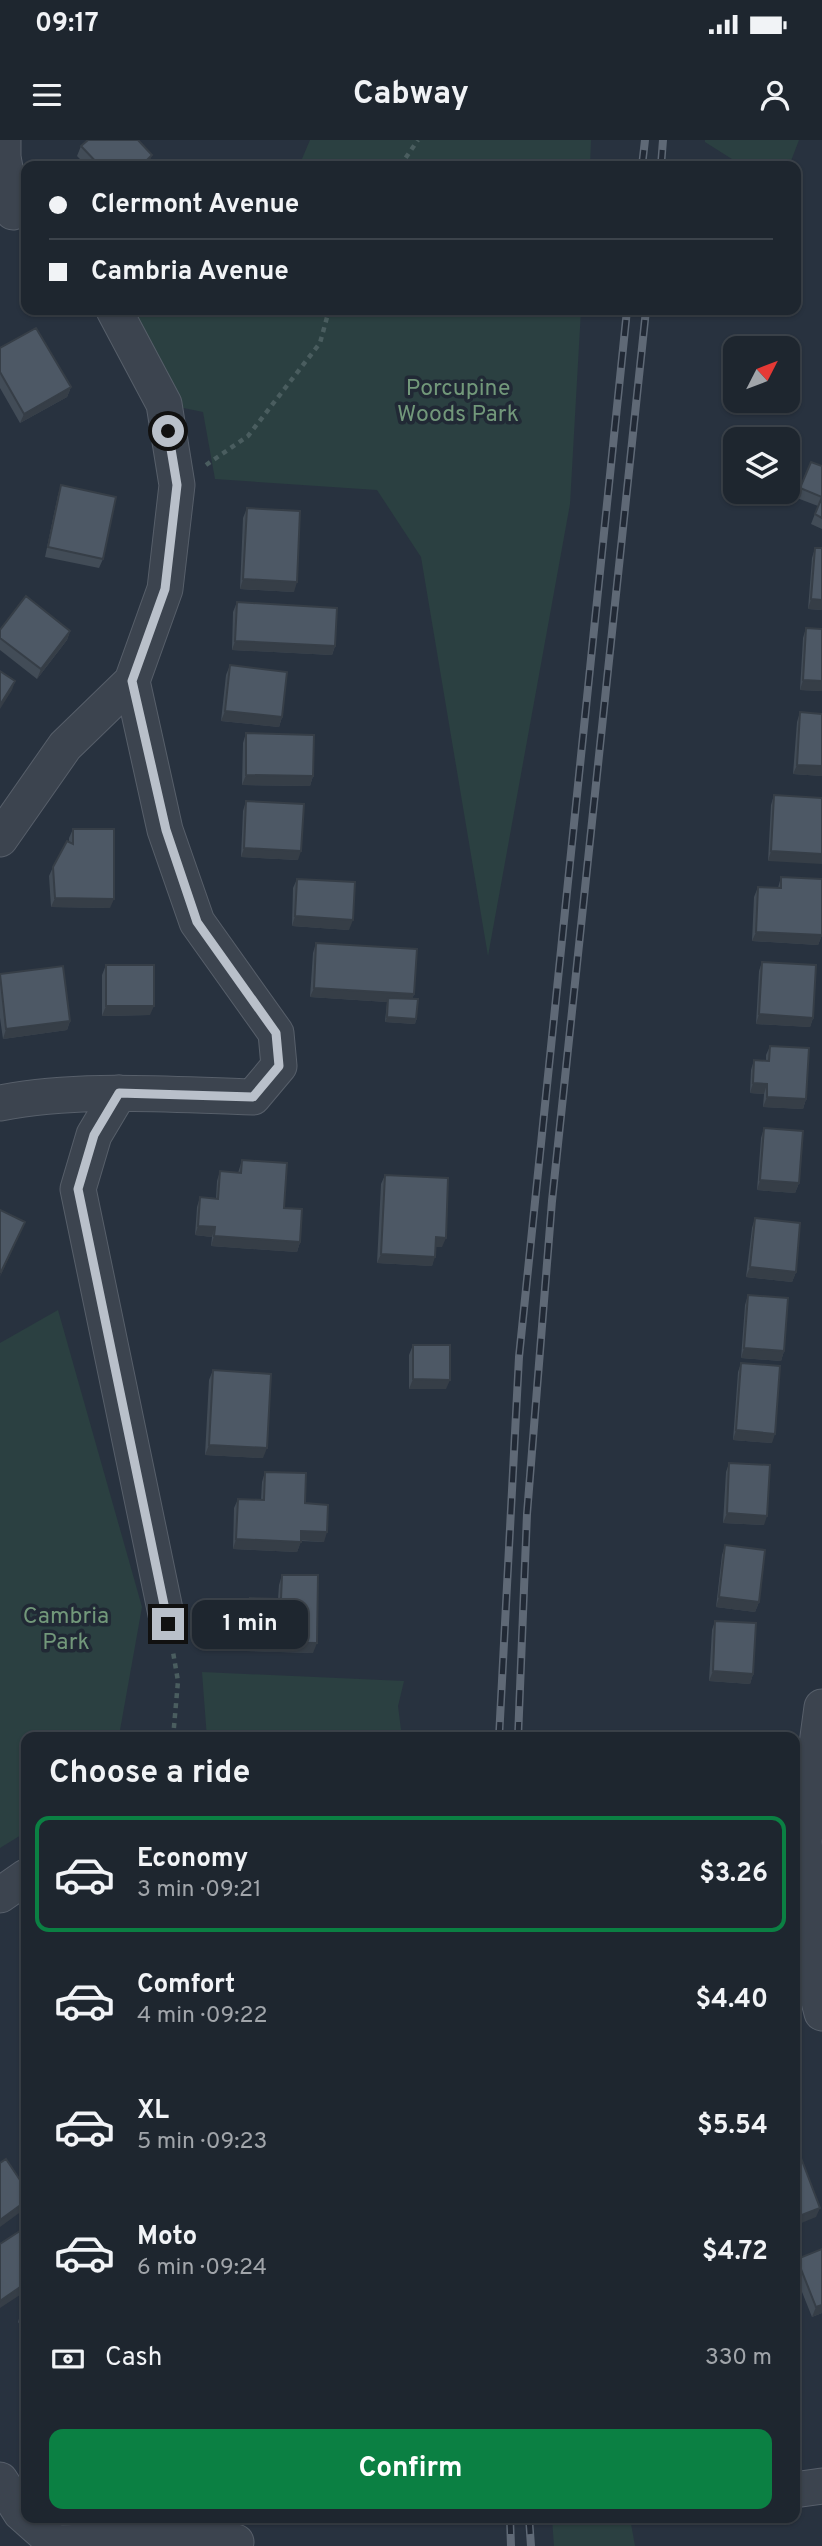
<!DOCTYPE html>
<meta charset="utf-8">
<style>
:root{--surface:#1e262f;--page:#2b323b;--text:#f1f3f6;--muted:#a1a5aa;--line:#3c434b;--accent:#0b8043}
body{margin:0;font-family:Overpass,sans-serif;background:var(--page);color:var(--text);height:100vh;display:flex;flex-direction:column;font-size:26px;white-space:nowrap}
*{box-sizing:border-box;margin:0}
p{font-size:23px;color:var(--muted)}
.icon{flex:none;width:38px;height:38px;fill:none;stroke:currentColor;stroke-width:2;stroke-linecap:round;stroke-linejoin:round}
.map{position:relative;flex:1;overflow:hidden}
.side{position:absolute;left:21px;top:1592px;width:779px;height:791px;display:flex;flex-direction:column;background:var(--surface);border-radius:14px;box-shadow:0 2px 5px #0004,0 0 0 2px var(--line)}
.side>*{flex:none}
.guide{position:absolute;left:21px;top:21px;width:780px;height:154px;border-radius:14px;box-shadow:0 2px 5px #0004,0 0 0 2px var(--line);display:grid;align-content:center;height:154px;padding:0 28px;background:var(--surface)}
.needle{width:46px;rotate:48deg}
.tools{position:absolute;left:723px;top:196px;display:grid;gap:14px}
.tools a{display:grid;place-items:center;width:77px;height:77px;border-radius:14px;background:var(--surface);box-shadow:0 2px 5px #0004,0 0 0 2px var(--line);font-size:35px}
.end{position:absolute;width:32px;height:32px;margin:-16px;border:9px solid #b9c0ca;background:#111;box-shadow:0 0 0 4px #111}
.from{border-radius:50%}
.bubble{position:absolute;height:49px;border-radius:14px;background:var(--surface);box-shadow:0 2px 5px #0004,0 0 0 2px var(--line);font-size:23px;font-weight:700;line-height:49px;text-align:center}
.guide b{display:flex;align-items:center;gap:24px;height:66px;font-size:26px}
.guide b+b{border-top:2px solid var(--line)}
.guide i{width:18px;height:18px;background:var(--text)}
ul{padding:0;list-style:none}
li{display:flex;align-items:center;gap:21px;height:116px;margin:0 14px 10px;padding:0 14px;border:4px solid transparent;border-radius:14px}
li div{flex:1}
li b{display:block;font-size:26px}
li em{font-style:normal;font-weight:700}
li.active{border-color:var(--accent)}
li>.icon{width:63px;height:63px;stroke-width:1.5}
h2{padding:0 28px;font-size:32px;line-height:84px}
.pay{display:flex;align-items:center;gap:18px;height:77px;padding:0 28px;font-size:26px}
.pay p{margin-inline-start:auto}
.cta{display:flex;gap:14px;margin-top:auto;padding:14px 28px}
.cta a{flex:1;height:80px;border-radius:14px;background:var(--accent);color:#fff;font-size:28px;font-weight:700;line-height:80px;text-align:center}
.status{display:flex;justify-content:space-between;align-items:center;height:49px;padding:0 35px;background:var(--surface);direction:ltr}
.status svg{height:19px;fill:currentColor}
header{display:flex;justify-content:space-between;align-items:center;height:91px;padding:0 28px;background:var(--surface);font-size:32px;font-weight:700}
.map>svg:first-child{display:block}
.green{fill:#2b4041}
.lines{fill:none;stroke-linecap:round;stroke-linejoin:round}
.minor-casing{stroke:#575f6a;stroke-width:37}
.path{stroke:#4a5d5f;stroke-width:4.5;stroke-dasharray:5 5;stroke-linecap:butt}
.minor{stroke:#3c444f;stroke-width:35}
.rail-casing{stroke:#5f6976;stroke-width:8}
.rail{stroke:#212935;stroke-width:5;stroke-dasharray:16;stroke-linecap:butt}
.wall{fill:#424c57}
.shaded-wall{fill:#363e47}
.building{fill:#4d5865;stroke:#363e47;stroke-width:2}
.route{stroke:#b9c0ca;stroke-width:9}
.labels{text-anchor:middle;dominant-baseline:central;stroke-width:7;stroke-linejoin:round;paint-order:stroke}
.park-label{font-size:23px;fill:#72987a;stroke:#212935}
</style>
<div class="status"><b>09:17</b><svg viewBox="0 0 49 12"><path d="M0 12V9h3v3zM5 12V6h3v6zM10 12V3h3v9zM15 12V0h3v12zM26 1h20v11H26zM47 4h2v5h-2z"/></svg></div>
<header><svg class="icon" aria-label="menu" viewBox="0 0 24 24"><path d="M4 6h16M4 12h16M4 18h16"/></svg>Cabway<svg class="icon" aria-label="person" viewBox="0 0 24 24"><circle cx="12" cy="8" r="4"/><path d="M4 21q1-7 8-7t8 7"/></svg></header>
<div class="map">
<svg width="822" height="2406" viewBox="0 0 822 2406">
<rect width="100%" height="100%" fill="#28323f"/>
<path class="green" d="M 310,0 L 591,0 L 590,26 L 299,26 Z
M 705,0 L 799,0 L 789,26 L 743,26 L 705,2 Z
M 128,170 L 581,170 L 570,364 L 488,816 L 421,417 L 377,350 L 215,339 L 203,272 L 164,264 Z
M 58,1170 L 142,1467 L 120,1590 L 114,1598 L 26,1598 L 26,1692 L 0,1708 L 0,1203 Z
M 202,1532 L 404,1541 L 398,1566 L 402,1598 L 207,1598 Z
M 552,2378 L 630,2378 L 635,2406 L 554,2406 Z"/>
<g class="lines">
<defs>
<path id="minor" d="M 3,0 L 3,17 L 13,72
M 0,699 L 65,606 L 132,541 L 165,449 L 177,345 L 164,264 L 114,170
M 119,953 L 94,995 L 78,1049 L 168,1484
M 0,963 C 82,947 170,955 253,957 L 279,926 L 276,893 L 197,782 L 165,690 L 132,541
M 822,1567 L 804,1701 L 817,1853 L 822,1873
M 0,1755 L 26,1737
M 0,2340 L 21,2373 L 55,2403 L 170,2400 L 236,2402
M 794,2350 L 822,2346"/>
</defs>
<use href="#minor" class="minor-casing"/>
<path class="path" d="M 400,26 L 418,0
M 206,325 L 248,296 L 320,203 L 329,170
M 173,1598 L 178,1541 L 173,1512"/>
<use href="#minor" class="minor"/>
<defs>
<path id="rail" d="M 642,26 L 645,0
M 661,26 L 663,0
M 499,1598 L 519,1217 L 627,170
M 518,1598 L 527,1374 L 552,1061 L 646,170
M 510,2378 L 511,2406
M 529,2378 L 531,2406"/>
</defs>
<use href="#rail" class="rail-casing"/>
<use href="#rail" class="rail"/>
</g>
<path class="wall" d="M 81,6 L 149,24 L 147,26 L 87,26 L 77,16 Z
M 0,208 L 71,247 L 67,257 L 20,283 L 0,248 Z
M 811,322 L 822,326 L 822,389 L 811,384 L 818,366 L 797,358 Z
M 61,345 L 103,419 L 99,428 L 45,417 L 58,355 Z
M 247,368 L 294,452 L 240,449 L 243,378 Z
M 815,408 L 822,408 L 822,470 L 808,469 L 812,418 Z
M 237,462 L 335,506 L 332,515 L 232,510 L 233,472 Z
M 806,488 L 822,551 L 800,550 L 803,498 Z
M 0,490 L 70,491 L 67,500 L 37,539 L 0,510 Z
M 230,525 L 282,577 L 279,587 L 221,581 L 226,535 Z
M 800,572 L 822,574 L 822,636 L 793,634 L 797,582 Z
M 246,593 L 313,636 L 310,646 L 242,645 L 243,603 Z
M 774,655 L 822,658 L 768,721 L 771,665 Z
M 246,661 L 298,720 L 241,717 L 243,671 Z
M 73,689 L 110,768 L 51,767 L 49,736 L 53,727 L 69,703 L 69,698 Z
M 781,737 L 822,795 L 818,805 L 752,801 L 754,757 L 758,747 L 778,748 Z
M 297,739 L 349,790 L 292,786 L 293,748 Z
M 316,803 L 414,854 L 412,859 L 416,879 L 415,884 L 385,882 L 387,862 L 310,857 L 313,813 Z
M 762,822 L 813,878 L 810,887 L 756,884 L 759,831 Z
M 106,825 L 150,875 L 102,876 L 102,835 Z
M 0,834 L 70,881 L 67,890 L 3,899 L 0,878 Z
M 770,906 L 806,959 L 803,969 L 763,967 L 764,954 L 750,953 L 751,930 L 754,920 L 766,921 L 766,915 Z
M 764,988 L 799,1043 L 795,1053 L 757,1050 L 761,998 Z
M 242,1020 L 284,1068 L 300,1102 L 297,1112 L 211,1106 L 212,1097 L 195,1095 L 197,1067 L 200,1057 L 216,1058 L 217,1041 L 220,1031 L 238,1033 Z
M 385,1035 L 442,1107 L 436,1107 L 432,1126 L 377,1123 L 381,1044 Z
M 755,1078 L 796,1132 L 792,1142 L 746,1137 L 752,1088 Z
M 748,1155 L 784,1211 L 781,1221 L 741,1218 L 745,1165 Z
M 413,1205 L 446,1249 L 409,1249 L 409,1215 Z
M 741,1223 L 772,1303 L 733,1300 L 738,1232 Z
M 213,1230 L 263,1318 L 205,1315 L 209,1240 Z
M 729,1323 L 764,1385 L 723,1383 L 726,1332 Z
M 265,1332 L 305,1363 L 324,1402 L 301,1401 L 297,1412 L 233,1409 L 234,1368 L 238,1359 L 261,1360 L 262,1342 Z
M 725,1405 L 759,1462 L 755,1472 L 716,1467 L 722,1415 Z
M 282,1435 L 313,1513 L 245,1511 L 246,1468 L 250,1458 L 278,1459 L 279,1445 Z
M 715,1481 L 753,1534 L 750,1544 L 709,1541 L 712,1490 Z
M 797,2119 L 822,2173 L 812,2177 L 794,2132 L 794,2125 Z
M 26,2169 L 26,2194 L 18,2182 L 21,2172 Z"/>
<path class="shaded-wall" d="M 152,15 L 149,24 L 147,26 L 142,26 L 143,24 Z
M 71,247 L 67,257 L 20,283 L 24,274 Z
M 243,439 L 297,442 L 294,452 L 240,449 Z
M 811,459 L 822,460 L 822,470 L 808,469 Z
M 70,491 L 67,500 L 37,539 L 41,529 Z
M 235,501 L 335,506 L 332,515 L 232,510 Z
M 803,540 L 822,541 L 822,551 L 800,550 Z
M 15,541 L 12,550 L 0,569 L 0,565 Z
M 225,571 L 282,577 L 279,587 L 221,581 Z
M 797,625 L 822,626 L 822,636 L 793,634 Z
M 246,635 L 313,636 L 310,646 L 242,645 Z
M 244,708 L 301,711 L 298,720 L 241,717 Z
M 771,711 L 822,714 L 822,724 L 768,721 Z
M 55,758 L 114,759 L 110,768 L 51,767 Z
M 295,776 L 353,780 L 349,790 L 292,786 Z
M 756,792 L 822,795 L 818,805 L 752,801 Z
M 314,848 L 414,854 L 411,863 L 388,858 L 387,862 L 310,857 Z
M 106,866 L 154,866 L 150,875 L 102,876 Z
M 759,874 L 813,878 L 810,887 L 756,884 Z
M 387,877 L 416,879 L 415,884 L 385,882 Z
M 70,881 L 67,890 L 3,899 L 6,889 Z
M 753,943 L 767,944 L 764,954 L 750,953 Z
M 767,957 L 806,959 L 803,969 L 763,967 Z
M 760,1040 L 799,1043 L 795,1053 L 757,1050 Z
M 25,1082 L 21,1091 L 0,1137 L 1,1132 Z
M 198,1086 L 215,1087 L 212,1097 L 195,1095 Z
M 214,1096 L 300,1102 L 297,1112 L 211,1106 Z
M 436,1097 L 446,1098 L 442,1107 L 432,1107 Z
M 381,1114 L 435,1117 L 432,1126 L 377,1123 Z
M 750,1127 L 796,1132 L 792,1142 L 746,1137 Z
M 744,1208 L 784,1211 L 781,1221 L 741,1218 Z
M 413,1239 L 450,1240 L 446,1249 L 409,1249 Z
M 736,1290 L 775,1294 L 772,1303 L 733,1300 Z
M 209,1305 L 267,1308 L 263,1318 L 205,1315 Z
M 727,1373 L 767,1376 L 764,1385 L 723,1383 Z
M 301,1391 L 327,1392 L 324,1402 L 298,1400 Z
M 236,1399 L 301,1402 L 297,1412 L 233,1409 Z
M 719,1457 L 759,1462 L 755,1472 L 716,1467 Z
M 249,1502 L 317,1503 L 313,1513 L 245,1511 Z
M 713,1531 L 753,1534 L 750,1544 L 709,1541 Z
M 26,2061 L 26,2068 L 0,2087 L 0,2080 Z
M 820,2068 L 816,2077 L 794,2086 L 794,2078 Z
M 26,2143 L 26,2151 L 0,2168 L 0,2161 Z
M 822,2165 L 822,2173 L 812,2177 L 816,2167 Z"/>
<path class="building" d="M 88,0 L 138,0 L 152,15 L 143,24 L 145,26 L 100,26 L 81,6 Z
M 36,188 L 71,247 L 24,274 L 0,232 L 0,208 Z
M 811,322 L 822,326 L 822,378 L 815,374 L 822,357 L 800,348 Z
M 61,345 L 116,357 L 103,419 L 48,407 Z
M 247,368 L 300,371 L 297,442 L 243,439 Z
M 815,408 L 822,408 L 822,460 L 811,459 Z
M 26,456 L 70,491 L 41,529 L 0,498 L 0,490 Z
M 237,462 L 337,468 L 335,506 L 235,501 Z
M 806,488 L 822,489 L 822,541 L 803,540 Z
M 230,525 L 287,532 L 282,577 L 225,571 Z
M 0,531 L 15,541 L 0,565 Z
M 800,572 L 822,574 L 822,626 L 797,625 Z
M 246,593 L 314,595 L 313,636 L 246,635 Z
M 774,655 L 822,658 L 822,714 L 771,711 Z
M 246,661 L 304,664 L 301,711 L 244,708 Z
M 73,689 L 114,689 L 114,759 L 55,758 L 53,727 L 67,701 L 73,704 Z
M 781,737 L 822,739 L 822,795 L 756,792 L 758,747 L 781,748 Z
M 297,739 L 355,742 L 353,780 L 295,776 Z
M 316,803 L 417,809 L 414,854 L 314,848 Z
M 762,822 L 816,825 L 813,878 L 759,874 Z
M 106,825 L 154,825 L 154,866 L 106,866 Z
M 63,826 L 70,881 L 6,889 L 0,834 Z
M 388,858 L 418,859 L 416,879 L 387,877 Z
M 770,906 L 809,908 L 806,959 L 767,957 L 767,944 L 753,943 L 754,920 L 769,921 Z
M 764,988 L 803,991 L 799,1043 L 760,1040 Z
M 242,1020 L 287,1023 L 284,1068 L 302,1069 L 300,1102 L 214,1096 L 215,1087 L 198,1086 L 200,1057 L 218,1059 L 220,1031 L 241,1033 Z
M 385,1035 L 448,1038 L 446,1098 L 436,1097 L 435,1117 L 381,1114 Z
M 0,1070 L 25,1082 L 1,1132 L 0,1132 Z
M 755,1078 L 800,1083 L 796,1132 L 750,1127 Z
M 748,1155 L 788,1158 L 784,1211 L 744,1208 Z
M 413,1205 L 450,1205 L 450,1240 L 413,1239 Z
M 741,1223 L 780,1226 L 775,1294 L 736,1290 Z
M 213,1230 L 271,1234 L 267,1308 L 209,1305 Z
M 729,1323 L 770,1325 L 767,1376 L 727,1373 Z
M 265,1332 L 306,1333 L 305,1363 L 328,1365 L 327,1392 L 301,1391 L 301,1402 L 236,1399 L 238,1359 L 264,1360 Z
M 725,1405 L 765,1410 L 759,1462 L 719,1457 Z
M 282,1435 L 318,1435 L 317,1503 L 249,1502 L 250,1458 L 281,1459 Z
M 715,1481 L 756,1483 L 753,1534 L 713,1531 Z
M 801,2018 L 820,2068 L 794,2078 L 794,2021 Z
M 6,2019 L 26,2049 L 26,2061 L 0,2080 L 0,2023 Z
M 26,2087 L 26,2143 L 0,2161 L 0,2104 Z
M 822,2109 L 822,2165 L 816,2167 L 797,2119 Z
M 26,2169 L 26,2179 L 21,2172 Z"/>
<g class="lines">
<path class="route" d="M 168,291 L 177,345 L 165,449 L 132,541 L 166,690 L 197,782 L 276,893 L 279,926 L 253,957 L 119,953 L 94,995 L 78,1049 L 168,1484"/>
</g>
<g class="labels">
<g class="park-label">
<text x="458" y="249">Porcupine<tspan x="458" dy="26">Woods Park</tspan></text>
<text x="66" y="1477">Cambria<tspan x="66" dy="26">Park</tspan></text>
</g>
</g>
</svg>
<div class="tools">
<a><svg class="needle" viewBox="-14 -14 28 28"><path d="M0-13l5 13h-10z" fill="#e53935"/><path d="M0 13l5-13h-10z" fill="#a1a5aa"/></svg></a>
<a><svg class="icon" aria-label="layers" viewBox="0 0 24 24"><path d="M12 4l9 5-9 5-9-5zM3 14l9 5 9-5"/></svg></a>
</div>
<i class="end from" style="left:168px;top:291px"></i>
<i class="end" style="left:168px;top:1484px"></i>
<div class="bubble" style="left:192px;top:1460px;width:116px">1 min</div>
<div class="guide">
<b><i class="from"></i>Clermont Avenue</b>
<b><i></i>Cambria Avenue</b>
</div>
<section class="side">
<h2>Choose a ride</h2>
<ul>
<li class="active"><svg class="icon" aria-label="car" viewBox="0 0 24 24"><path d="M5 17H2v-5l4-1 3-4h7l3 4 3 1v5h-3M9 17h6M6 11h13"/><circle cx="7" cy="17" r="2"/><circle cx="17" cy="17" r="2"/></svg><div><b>Economy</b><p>3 min · 09:21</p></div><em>$3.26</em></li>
<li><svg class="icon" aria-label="car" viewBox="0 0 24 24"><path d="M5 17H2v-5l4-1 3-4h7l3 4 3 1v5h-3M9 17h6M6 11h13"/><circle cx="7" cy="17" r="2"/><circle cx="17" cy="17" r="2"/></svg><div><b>Comfort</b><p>4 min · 09:22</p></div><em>$4.40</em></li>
<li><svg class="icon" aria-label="car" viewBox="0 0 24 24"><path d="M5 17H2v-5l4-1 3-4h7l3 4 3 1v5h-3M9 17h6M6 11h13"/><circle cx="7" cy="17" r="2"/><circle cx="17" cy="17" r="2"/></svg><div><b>XL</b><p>5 min · 09:23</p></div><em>$5.54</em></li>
<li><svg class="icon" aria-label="car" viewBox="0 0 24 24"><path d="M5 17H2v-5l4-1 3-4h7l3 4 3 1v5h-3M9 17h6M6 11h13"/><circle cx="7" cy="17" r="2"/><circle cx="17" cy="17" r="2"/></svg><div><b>Moto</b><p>6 min · 09:24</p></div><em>$4.72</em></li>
</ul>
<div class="pay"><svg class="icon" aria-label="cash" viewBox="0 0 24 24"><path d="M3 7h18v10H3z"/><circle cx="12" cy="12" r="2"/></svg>Cash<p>330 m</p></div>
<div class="cta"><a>Confirm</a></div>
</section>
</div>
